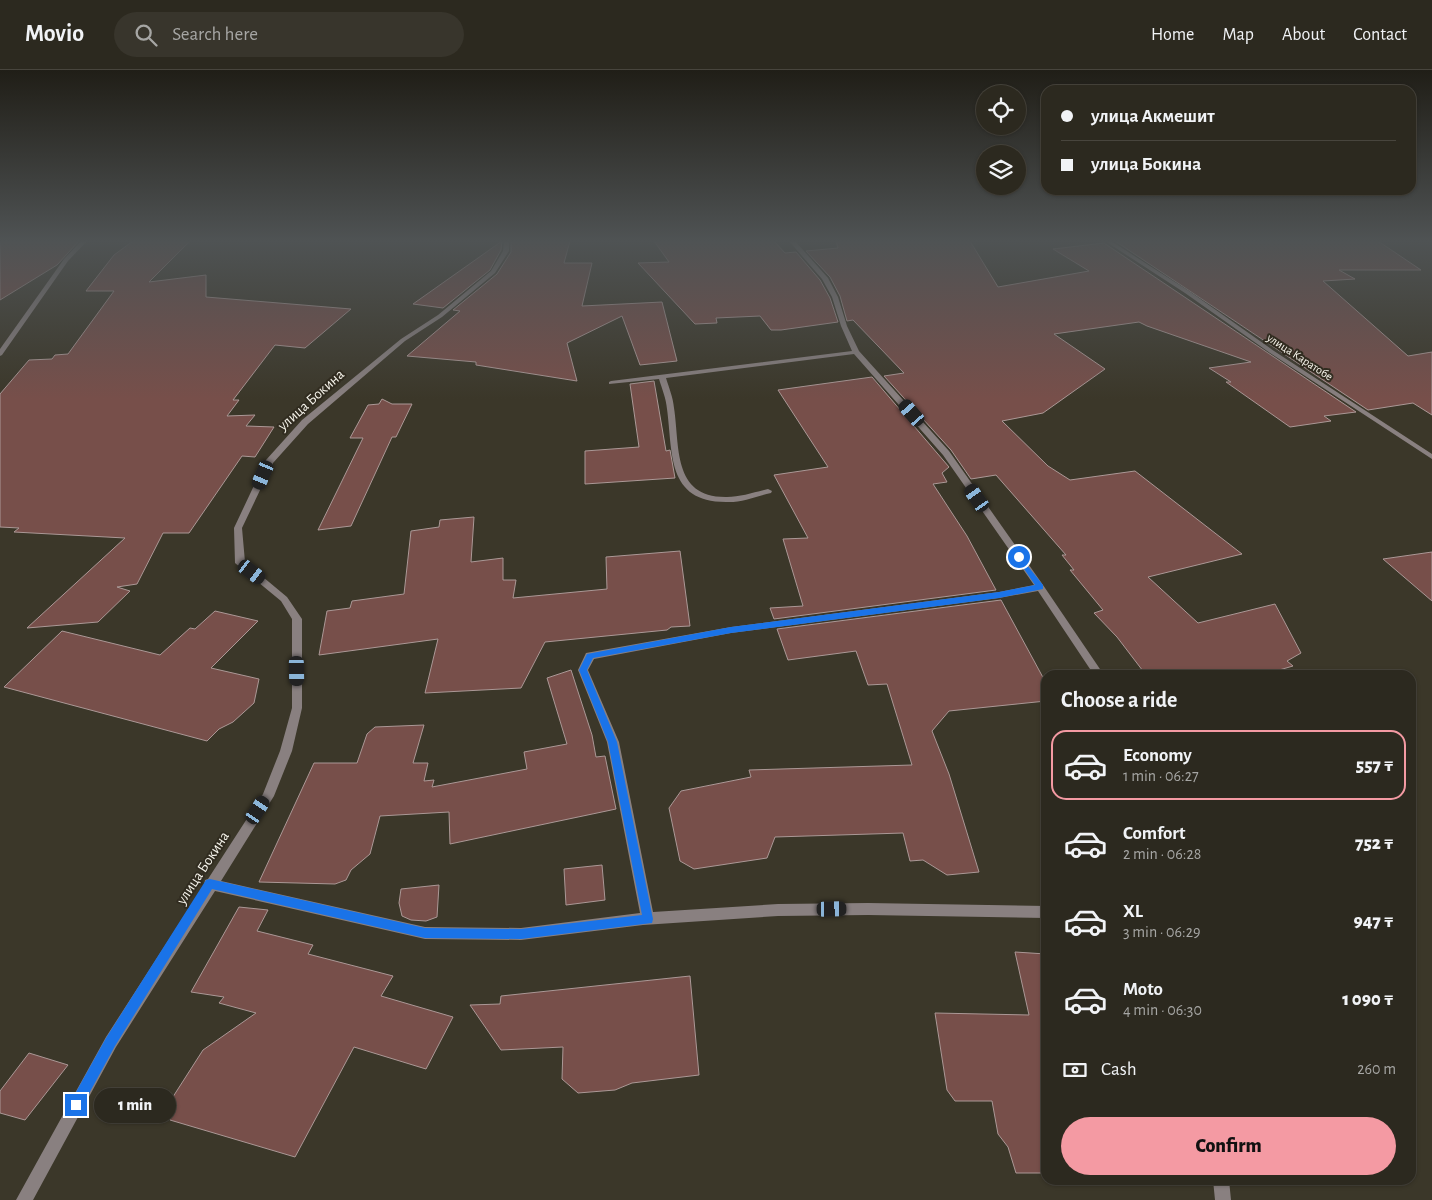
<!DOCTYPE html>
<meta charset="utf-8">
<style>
:root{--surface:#2c291f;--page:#38352c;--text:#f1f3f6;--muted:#a6a6a4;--line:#48453d;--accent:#f49aa3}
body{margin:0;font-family:"Alegreya Sans",sans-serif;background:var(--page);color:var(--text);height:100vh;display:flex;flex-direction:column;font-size:19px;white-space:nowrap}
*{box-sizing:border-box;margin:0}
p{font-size:16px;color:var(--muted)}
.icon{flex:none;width:28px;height:28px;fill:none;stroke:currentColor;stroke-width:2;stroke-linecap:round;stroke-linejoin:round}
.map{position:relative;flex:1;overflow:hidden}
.details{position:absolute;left:1041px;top:600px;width:375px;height:515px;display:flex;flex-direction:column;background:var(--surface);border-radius:15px;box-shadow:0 1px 4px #0004,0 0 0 1px var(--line)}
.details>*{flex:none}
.banner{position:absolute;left:1041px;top:15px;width:375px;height:110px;border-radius:15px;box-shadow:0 1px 4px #0004,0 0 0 1px var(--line);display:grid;align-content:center;height:110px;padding:0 20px;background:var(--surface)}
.tools{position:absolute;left:976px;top:15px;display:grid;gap:10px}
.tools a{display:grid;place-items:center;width:50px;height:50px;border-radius:50%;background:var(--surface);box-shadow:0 1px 4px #0004,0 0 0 1px var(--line);font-size:25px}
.end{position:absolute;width:22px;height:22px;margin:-11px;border:6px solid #1a73e8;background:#fff;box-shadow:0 0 0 2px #fff}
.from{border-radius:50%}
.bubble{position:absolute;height:35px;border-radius:18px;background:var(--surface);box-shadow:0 1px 4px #0004,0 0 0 1px var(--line);font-size:16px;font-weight:800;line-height:35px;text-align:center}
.car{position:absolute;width:15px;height:30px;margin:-15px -8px;border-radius:6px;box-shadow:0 0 4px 1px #0007;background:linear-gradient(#222 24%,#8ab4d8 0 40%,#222 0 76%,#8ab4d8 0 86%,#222 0)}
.banner b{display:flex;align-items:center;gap:18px;height:48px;font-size:19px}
.banner b+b{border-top:1px solid var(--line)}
.banner i{width:12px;height:12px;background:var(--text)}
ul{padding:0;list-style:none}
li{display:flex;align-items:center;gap:15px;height:70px;margin:0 10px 8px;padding:0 10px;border:2px solid transparent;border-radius:15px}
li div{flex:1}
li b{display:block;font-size:19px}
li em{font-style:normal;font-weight:800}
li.on{border-color:var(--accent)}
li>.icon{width:45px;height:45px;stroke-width:1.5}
h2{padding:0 20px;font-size:22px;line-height:60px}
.pay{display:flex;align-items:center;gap:12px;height:55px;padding:0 20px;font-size:19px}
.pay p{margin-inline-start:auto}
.action{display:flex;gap:10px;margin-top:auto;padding:10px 20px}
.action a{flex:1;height:58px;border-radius:30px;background:var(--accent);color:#111;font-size:20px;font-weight:800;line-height:58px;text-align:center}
header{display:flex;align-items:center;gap:30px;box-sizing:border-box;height:70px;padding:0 25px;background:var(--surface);border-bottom:1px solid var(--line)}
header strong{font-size:24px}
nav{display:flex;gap:28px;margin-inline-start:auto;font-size:18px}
.search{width:350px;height:45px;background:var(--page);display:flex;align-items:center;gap:12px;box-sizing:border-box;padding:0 18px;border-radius:28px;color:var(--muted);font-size:19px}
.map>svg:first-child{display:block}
.building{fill:#774f4a;stroke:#ab9896}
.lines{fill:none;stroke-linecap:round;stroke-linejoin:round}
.street{fill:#898080;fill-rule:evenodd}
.route{fill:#1a73e8}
.labels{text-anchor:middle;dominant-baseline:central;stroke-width:4;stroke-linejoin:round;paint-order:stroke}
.far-street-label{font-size:12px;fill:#f6f4eb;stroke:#312c20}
.street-label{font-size:15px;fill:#f6f4eb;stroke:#312c20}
</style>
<header>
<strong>Movio</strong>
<div class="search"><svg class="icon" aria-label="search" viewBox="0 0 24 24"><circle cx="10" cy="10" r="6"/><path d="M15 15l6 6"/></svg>Search here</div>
<nav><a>Home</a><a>Map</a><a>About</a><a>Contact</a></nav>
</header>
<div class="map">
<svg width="1432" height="1130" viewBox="0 0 1432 1130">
<rect width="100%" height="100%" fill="#3b3729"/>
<path class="building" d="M 0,171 L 79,171 L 57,195 L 0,230 Z
M 133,171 L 190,171 L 149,212 L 206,205 L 206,227 L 351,239 L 305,278 L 275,275 L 233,330 L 239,330 L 227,346 L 255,345 L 246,356 L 274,357 L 255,387 L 242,386 L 189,463 L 163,463 L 137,514 L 117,517 L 130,521 L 98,552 L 27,558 L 125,468 L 14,462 L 19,458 L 0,457 L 0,324 L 29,290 L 52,289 L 55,285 L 68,284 L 114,221 L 86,221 L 114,185 Z
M 502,171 L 501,180 L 490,200 L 443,238 L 413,234 Z
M 511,171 L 570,171 L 564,193 L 592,193 L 582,236 L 662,232 L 677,291 L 640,295 L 622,246 L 567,273 L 577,311 L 476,295 L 476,292 L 407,286 L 460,241 L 453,240 L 497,204 L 511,182 Z
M 654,171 L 774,171 L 785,183 L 796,182 L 820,210 L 830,228 L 838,252 L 781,260 L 771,260 L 760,246 L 716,248 L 717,253 L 695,254 L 638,193 L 669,192 Z
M 836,171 L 970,171 L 998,217 L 1089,201 L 1053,179 L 1104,173 L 1356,342 L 1324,346 L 1331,351 L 1290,357 L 1226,312 L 1231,312 L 1209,298 L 1251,292 L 1147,256 L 1139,252 L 1054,264 L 1105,299 L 1043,343 L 1002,351 L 1048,396 L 1070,410 L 1135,401 L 1242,484 L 1148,507 L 1198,553 L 1275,534 L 1301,583 L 1287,591 L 1293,596 L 1262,605 L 1194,605 L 1190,600 L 1146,605 L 1117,567 L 1094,543 L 1103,540 L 1070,500 L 1074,500 L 1062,485 L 1066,485 L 996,405 L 971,409 L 951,380 L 884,306 L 904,303 L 853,250 L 847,251 L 840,226 L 830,207 L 806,181 L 838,178 Z
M 1115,171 L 1378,171 L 1421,200 L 1339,200 L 1355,209 L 1323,211 L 1408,286 L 1432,282 L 1432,345 L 1413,333 L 1368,340 Z
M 872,307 L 949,397 L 942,403 L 947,412 L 933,414 L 967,466 L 996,520 L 774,549 L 770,538 L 803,536 L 783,469 L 808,468 L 774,405 L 828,397 L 778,320 Z
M 654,311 L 666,381 L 670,380 L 675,408 L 585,414 L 585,381 L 639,377 L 630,314 Z
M 382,329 L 392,334 L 412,334 L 396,367 L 392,367 L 351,456 L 318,460 L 363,368 L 350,368 L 368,335 L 379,334 Z
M 474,447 L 471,492 L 503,488 L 503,510 L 516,510 L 513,528 L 607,519 L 606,487 L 680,481 L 690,556 L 671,557 L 667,560 L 545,572 L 521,618 L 425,623 L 438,569 L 319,585 L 327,541 L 350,538 L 352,531 L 404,524 L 411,461 L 439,457 L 440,450 Z
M 1432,482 L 1432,531 L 1383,489 Z
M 1001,530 L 1046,613 L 1046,631 L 949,641 L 932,661 L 949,704 L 979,802 L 947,805 L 923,790 L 910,791 L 903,763 L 775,767 L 767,788 L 694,799 L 680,791 L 669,738 L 681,721 L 751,707 L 749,700 L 912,695 L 887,614 L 868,615 L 856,581 L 788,590 L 777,559 Z
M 215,541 L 258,551 L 211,598 L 259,609 L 254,633 L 233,652 L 219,659 L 207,671 L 4,617 L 62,561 L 160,585 L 190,558 L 195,559 Z
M 571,600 L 592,665 L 596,687 L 605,686 L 616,739 L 450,774 L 449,742 L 380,746 L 370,784 L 351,800 L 346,810 L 335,814 L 259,812 L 314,693 L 357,693 L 367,664 L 375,657 L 424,655 L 413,693 L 428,693 L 424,711 L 434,710 L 432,717 L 527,699 L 524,682 L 567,674 L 547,608 Z
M 602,795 L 605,830 L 566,835 L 564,799 Z
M 439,815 L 437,847 L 426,851 L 411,850 L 402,846 L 399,833 L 401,819 Z
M 239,837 L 268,840 L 257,861 L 313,875 L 308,884 L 393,906 L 381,926 L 453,947 L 426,999 L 354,977 L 295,1087 L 170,1050 L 169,1033 L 203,980 L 256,943 L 219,933 L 224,927 L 191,922 Z
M 1015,882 L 1046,884 L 1046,1103 L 1016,1103 L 1008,1077 L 998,1064 L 992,1031 L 955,1031 L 947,1020 L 935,943 L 1029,945 Z
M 690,906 L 699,1005 L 632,1013 L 615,1020 L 578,1023 L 562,1009 L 563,977 L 501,980 L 470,935 L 500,934 L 501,926 Z
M 29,983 L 68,995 L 25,1050 L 0,1043 L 0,1021 Z"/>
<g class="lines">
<path class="street" d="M 81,171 L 87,171 L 68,191 L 2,285 L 0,286 L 0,279 L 64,189 Z
M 504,171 L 509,171 L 509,181 L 495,203 L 442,247 L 405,271 L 308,354 L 273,393 L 242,458 L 245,492 L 287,527 L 302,549 L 302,638 L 292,681 L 274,726 L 221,811 L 425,857 L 521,858 L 640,843 L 607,672 L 578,600 L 586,583 L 731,557 L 999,522 L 1034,515 L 943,385 L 854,284 L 666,308 C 669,318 673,327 674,338 C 680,376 672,428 727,427 C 740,427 755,422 768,419 L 772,421 L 771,423 C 756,426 741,433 726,432 C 666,432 673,382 667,339 C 666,328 662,319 659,309 L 609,314 L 609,312 L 611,311 L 852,281 L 841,256 L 832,227 L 822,209 L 789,171 L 795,171 L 828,208 L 838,227 L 847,256 L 859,281 L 949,381 L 1043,515 L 1104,605 L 1094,605 L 1038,521 L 999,528 L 731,563 L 594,589 L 588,600 L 619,672 L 653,842 L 778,834 L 868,833 L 1046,836 L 1046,848 L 868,845 L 778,846 L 643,855 L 521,870 L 425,869 L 215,821 L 116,977 L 33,1130 L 16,1130 L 106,967 L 204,815 L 205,810 L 208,809 L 263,724 L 280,681 L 292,638 L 292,549 L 281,531 L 235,493 L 234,458 L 266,390 L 302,350 L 401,269 L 438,245 L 491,201 L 503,181 Z
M 1105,171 L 1111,171 L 1189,221 L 1274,281 L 1432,384 L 1432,389 L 1270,283 L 1185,223 Z
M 1213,1110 L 1229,1110 L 1231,1130 L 1215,1130 Z"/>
</g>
<linearGradient id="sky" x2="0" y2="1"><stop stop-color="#201e17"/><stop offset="0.52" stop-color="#4f5354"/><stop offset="1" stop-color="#4f5354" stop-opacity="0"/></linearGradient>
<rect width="1432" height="329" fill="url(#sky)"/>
<path class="route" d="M 1019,485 L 1043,515 L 1043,519 L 999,528 L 731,563 L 593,588 L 587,600 L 617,672 L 653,849 L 652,853 L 521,869 L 425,868 L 212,819 L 115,976 L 80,1040 L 76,1042 L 71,1040 L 69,1035 L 71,1031 L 106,968 L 206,810 L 210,809 L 425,858 L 521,859 L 642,845 L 608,672 L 579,600 L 587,584 L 731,557 L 999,522 L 1035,515 L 1016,487 Z"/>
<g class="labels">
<g class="far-street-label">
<text transform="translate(1300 287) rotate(33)">улица Каратобе</text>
</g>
<g class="street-label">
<text transform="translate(311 330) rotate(-42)">улица Бокина</text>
<text transform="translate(203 798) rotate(-57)">улица Бокина</text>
</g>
</g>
</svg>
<div class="tools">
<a><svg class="icon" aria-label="locate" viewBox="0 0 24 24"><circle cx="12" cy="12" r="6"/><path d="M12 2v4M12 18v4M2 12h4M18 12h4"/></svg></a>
<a><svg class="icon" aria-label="layers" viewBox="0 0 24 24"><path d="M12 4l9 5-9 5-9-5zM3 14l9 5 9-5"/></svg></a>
</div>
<i class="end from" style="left:1019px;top:487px"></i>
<i class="end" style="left:76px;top:1035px"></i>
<div class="bubble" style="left:94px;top:1018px;width:82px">1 min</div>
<i class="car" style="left:912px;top:343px;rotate:319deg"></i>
<i class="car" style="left:263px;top:405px;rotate:203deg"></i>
<i class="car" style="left:977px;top:428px;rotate:325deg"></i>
<i class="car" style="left:252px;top:502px;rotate:127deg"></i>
<i class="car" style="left:297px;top:601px;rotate:179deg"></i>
<i class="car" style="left:258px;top:740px;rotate:33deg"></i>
<i class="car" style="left:832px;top:839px;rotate:89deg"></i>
<div class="banner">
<b><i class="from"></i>улица Акмешит</b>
<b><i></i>улица Бокина</b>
</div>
<section class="details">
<h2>Choose a ride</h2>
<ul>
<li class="on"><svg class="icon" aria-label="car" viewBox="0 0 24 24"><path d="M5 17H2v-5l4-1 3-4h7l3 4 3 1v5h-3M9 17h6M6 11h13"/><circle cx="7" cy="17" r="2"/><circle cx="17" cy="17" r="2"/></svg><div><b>Economy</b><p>1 min · 06:27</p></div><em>557 ₸</em></li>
<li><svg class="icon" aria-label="car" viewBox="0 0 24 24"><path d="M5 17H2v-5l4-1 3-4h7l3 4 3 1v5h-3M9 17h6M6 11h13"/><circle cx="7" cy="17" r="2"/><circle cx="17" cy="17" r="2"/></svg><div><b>Comfort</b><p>2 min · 06:28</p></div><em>752 ₸</em></li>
<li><svg class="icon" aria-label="car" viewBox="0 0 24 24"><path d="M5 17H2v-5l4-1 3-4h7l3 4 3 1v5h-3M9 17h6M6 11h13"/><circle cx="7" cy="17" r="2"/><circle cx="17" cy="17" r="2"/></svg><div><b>XL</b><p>3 min · 06:29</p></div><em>947 ₸</em></li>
<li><svg class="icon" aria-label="car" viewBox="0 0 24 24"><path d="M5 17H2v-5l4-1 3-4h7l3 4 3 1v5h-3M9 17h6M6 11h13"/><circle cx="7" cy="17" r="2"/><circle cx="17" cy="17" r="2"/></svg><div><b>Moto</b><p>4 min · 06:30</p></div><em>1 090 ₸</em></li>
</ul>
<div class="pay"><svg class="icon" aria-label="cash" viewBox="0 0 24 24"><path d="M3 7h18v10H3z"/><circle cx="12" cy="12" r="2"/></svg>Cash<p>260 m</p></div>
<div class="action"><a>Confirm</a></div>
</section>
</div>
